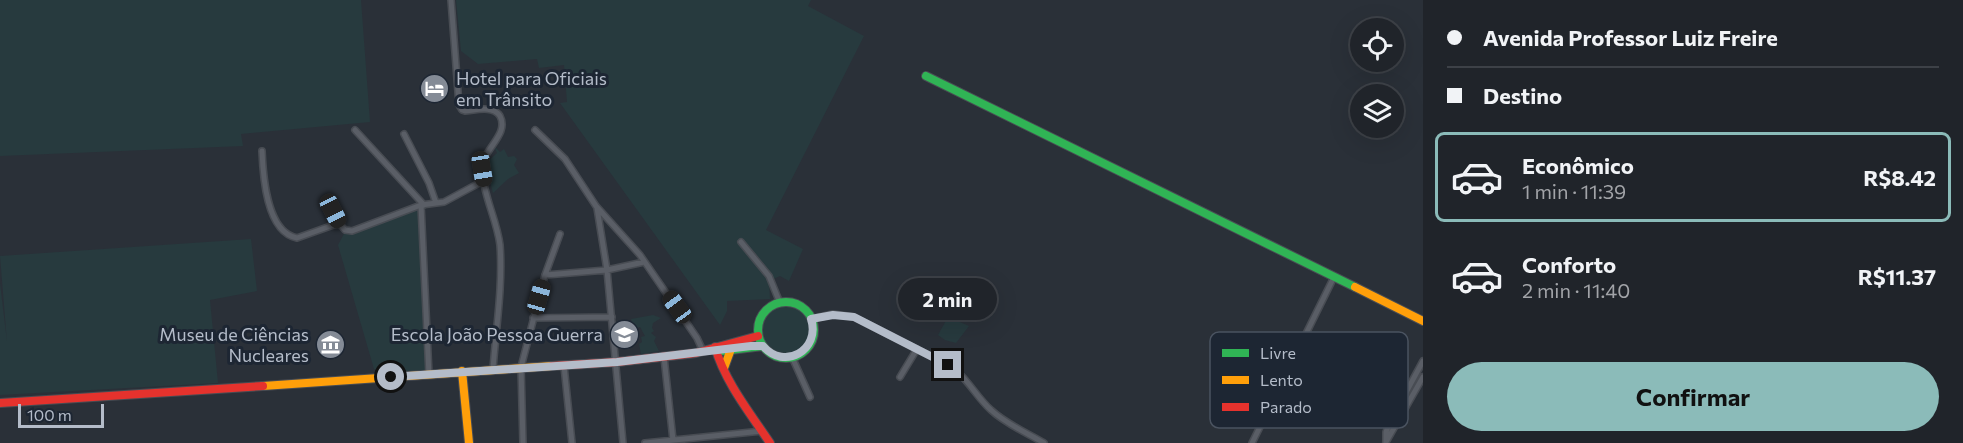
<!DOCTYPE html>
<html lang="pt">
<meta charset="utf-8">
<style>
:root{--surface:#20242a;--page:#2d3036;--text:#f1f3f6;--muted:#a2a4a8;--line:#3d4147;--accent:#8bbbb9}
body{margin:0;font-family:Commissioner,sans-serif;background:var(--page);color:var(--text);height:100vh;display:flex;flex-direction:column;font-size:22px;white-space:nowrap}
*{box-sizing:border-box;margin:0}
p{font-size:20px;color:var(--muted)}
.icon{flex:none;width:33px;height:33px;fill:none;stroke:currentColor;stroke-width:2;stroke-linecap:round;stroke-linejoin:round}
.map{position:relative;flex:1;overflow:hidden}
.drawer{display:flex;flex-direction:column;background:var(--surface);width:540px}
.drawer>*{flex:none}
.top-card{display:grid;align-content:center;height:132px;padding:0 24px;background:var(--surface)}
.buttons{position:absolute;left:1350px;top:18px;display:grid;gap:12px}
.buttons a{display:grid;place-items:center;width:54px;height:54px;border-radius:50%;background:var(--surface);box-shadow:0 6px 24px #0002,0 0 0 2px var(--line);font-size:30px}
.scale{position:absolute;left:18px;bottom:15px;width:86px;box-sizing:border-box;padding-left:6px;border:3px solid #b4bcc9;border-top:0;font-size:16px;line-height:21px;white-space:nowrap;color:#b4bcc9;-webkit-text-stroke:4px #1d2633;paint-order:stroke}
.end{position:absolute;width:27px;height:27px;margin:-14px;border:8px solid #b4bcc9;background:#111;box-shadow:0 0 0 3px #111}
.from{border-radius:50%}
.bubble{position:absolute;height:42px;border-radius:21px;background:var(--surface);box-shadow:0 6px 24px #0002,0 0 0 2px var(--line);font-size:20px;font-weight:700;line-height:42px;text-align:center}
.car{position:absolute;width:18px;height:36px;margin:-18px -9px;border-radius:8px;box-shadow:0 0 4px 2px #0007;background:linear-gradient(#222 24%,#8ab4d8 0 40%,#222 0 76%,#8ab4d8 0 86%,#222 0)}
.top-card b{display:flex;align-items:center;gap:21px;height:57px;font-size:22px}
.top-card b+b{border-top:2px solid var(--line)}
.top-card i{width:15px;height:15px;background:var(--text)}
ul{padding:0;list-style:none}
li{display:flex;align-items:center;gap:18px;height:90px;margin:0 12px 9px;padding:0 12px;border:3px solid transparent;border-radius:9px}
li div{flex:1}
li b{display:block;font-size:22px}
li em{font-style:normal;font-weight:700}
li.active{border-color:var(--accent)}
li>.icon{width:54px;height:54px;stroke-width:1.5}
.button{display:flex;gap:12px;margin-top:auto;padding:12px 24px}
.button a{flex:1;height:69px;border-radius:36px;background:var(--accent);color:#111;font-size:24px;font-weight:700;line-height:69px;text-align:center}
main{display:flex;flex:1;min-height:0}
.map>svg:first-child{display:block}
.green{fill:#273a3e}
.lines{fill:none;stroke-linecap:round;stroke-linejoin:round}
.street-casing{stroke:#484c53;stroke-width:8}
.fast-casing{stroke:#484c53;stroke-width:10}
.slow-casing{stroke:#484c53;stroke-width:10}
.jam-casing{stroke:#484c53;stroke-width:10}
.street{stroke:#5a5e66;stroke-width:5}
.fast{stroke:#30b455;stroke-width:8}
.slow{stroke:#ff9f0a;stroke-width:8}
.jam{stroke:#e5322d;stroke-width:8}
.route{stroke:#b4bcc9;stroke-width:8}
.labels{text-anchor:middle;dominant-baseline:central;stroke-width:6;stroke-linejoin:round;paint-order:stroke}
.poi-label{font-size:18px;fill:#b4bcc9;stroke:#1d2633;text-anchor:end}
.key{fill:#1d2633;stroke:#4a5360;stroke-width:1.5}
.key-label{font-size:16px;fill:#b4bcc9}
</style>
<main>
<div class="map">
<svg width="1423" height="443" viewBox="0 0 1423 443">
<rect width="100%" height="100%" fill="#2a3038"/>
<path class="green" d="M 0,0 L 361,0 L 370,122 L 241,134 L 243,146 L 0,156 Z
M 456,0 L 811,0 L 808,6 L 864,36 L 766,230 L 803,249 L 789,281 L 780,276 L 769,281 L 770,299 L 727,301 L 727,311 L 720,325 L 560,103 L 567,102 L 564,65 L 539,68 L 537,59 L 478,64 L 461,51 Z
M 494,146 L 500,152 L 504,149 L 508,157 L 514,156 L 517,159 L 514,165 L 519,173 L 508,179 L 493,193 L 485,164 L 497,153 Z
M 412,207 L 420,212 L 429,375 L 391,377 L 374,369 L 338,245 L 346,230 Z
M 251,239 L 257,291 L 210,300 L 218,383 L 0,395 L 0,283 L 7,342 L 0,256 Z
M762 330a24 24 0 1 1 48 0a24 24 0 1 1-48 0Z
M 653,315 L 661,318 L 653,323 L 652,328 L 654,331 L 651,333 L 656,337 L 654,341 L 659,351 L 641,354 L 639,344 L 642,342 L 641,337 L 645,336 L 640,327 L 634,329 L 631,319 Z
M 948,317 L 969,326 L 956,343 L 945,340 L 938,335 Z"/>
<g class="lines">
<defs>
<path id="street" d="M 451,0 L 459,105 L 462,110 L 465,111 C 476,110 493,105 500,116 C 510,135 481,150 482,170 C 483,195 497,220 500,245 C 503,286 496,328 493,369
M 355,130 L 424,205
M 535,130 L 565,159 L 596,206 L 640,255 L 697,338 L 703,351
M 404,134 L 429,183 L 436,203
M 262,151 C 263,175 266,232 297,238 L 339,223 L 345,230 L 352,231 L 421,205 L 444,202 L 483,181
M 327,199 L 339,223
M 421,205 L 429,375
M 597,208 L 607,270 L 623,443
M 741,242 L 769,276 L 780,303
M 545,275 L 607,270 L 644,262
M 533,318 L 612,317
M 811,319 L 833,314 L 854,317 L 948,365 C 967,376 975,396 991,410 C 1006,424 1027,433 1044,443
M 664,357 L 673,440
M 792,357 L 810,397
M 564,366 L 572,443
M 900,377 L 917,349
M 1386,442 L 1386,432 L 1390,422 L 1423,361
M 1386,442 L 1423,377
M 523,443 L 521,367 L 545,275 L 560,234
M 645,443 L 762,431
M 1252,443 L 1334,277"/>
<path id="fast" d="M 926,76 L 1355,287
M758 330a28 28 0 1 1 56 0a28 28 0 1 1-56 0Z
M 722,351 L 763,346"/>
<path id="slow" d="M 1355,287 L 1423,321
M 724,368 L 731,349
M 462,371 L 469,443
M 263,386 L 552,366"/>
<path id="jam" d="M 715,347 C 725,382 750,413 770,443
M 552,366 L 617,362 L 696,353 L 758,336
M 0,403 L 263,386"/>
</defs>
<use href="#street" class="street-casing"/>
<use href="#fast" class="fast-casing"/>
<use href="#slow" class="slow-casing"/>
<use href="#jam" class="jam-casing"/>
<use href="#street" class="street"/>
<use href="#fast" class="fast"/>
<use href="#slow" class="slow"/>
<use href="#jam" class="jam"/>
</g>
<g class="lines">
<path class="route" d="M 391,377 L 617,362 L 751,346 L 763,346 C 784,371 821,350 811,319 L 833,315 L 854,317 L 948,365"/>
</g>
<defs>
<symbol id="hotel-disc" viewBox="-11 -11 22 22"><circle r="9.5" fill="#848b96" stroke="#1d2633"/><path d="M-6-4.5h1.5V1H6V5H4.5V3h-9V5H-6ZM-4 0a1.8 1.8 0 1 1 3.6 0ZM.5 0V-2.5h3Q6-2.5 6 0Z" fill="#fff"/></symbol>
<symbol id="school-disc" viewBox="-11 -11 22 22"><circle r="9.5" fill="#848b96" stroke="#1d2633"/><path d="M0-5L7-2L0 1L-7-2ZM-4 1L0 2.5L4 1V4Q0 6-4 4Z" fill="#fff"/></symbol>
<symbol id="museum-disc" viewBox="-11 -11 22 22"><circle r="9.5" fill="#848b96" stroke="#1d2633"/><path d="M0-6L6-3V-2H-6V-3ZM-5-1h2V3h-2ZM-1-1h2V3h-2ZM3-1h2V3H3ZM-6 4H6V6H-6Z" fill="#fff"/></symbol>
</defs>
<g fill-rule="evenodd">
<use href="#hotel-disc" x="418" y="72" width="33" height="33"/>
<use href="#school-disc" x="608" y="318" width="33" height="33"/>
<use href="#museum-disc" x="314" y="328" width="33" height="33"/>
</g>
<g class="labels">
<g class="poi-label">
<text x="456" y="78" text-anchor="start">Hotel para Oficiais<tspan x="456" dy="21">em Trânsito</tspan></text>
<text x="309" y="334">Museu de Ciências<tspan x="309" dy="21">Nucleares</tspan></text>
<text x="603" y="334">Escola João Pessoa Guerra</text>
</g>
</g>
<rect x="1210" y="332" width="198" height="96" rx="9" class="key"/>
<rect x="1222" y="349" width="27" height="8" fill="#30b455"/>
<rect x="1222" y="376" width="27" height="8" fill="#ff9f0a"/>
<rect x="1222" y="403" width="27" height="8" fill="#e5322d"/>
<g class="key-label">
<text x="1260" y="359">Livre</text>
<text x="1260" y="386">Lento</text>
<text x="1260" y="413">Parado</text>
</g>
</svg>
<div class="buttons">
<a><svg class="icon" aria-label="locate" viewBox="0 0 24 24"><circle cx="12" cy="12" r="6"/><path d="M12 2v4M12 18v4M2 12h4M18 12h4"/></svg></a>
<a><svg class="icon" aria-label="layers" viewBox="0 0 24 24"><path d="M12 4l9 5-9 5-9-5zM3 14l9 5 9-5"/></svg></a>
</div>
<div class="scale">100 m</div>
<i class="end from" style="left:391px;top:377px"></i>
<i class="end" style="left:948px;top:365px"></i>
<div class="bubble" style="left:898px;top:278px;width:99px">2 min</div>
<i class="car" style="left:482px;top:169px;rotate:171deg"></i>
<i class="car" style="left:333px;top:211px;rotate:153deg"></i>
<i class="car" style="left:539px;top:297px;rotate:16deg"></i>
<i class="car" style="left:677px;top:307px;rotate:324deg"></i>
</div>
<section class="drawer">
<div class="top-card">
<b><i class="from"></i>Avenida Professor Luiz Freire</b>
<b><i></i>Destino</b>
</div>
<ul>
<li class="active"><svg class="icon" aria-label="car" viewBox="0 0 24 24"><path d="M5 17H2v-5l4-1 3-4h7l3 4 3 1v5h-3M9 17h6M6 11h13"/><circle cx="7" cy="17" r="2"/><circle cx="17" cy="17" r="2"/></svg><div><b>Econômico</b><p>1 min · 11:39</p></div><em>R$8.42</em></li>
<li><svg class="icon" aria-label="car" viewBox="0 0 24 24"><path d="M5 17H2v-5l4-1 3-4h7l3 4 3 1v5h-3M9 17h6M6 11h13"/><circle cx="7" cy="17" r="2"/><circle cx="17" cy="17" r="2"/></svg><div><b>Conforto</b><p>2 min · 11:40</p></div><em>R$11.37</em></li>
</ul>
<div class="button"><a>Confirmar</a></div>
</section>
</main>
